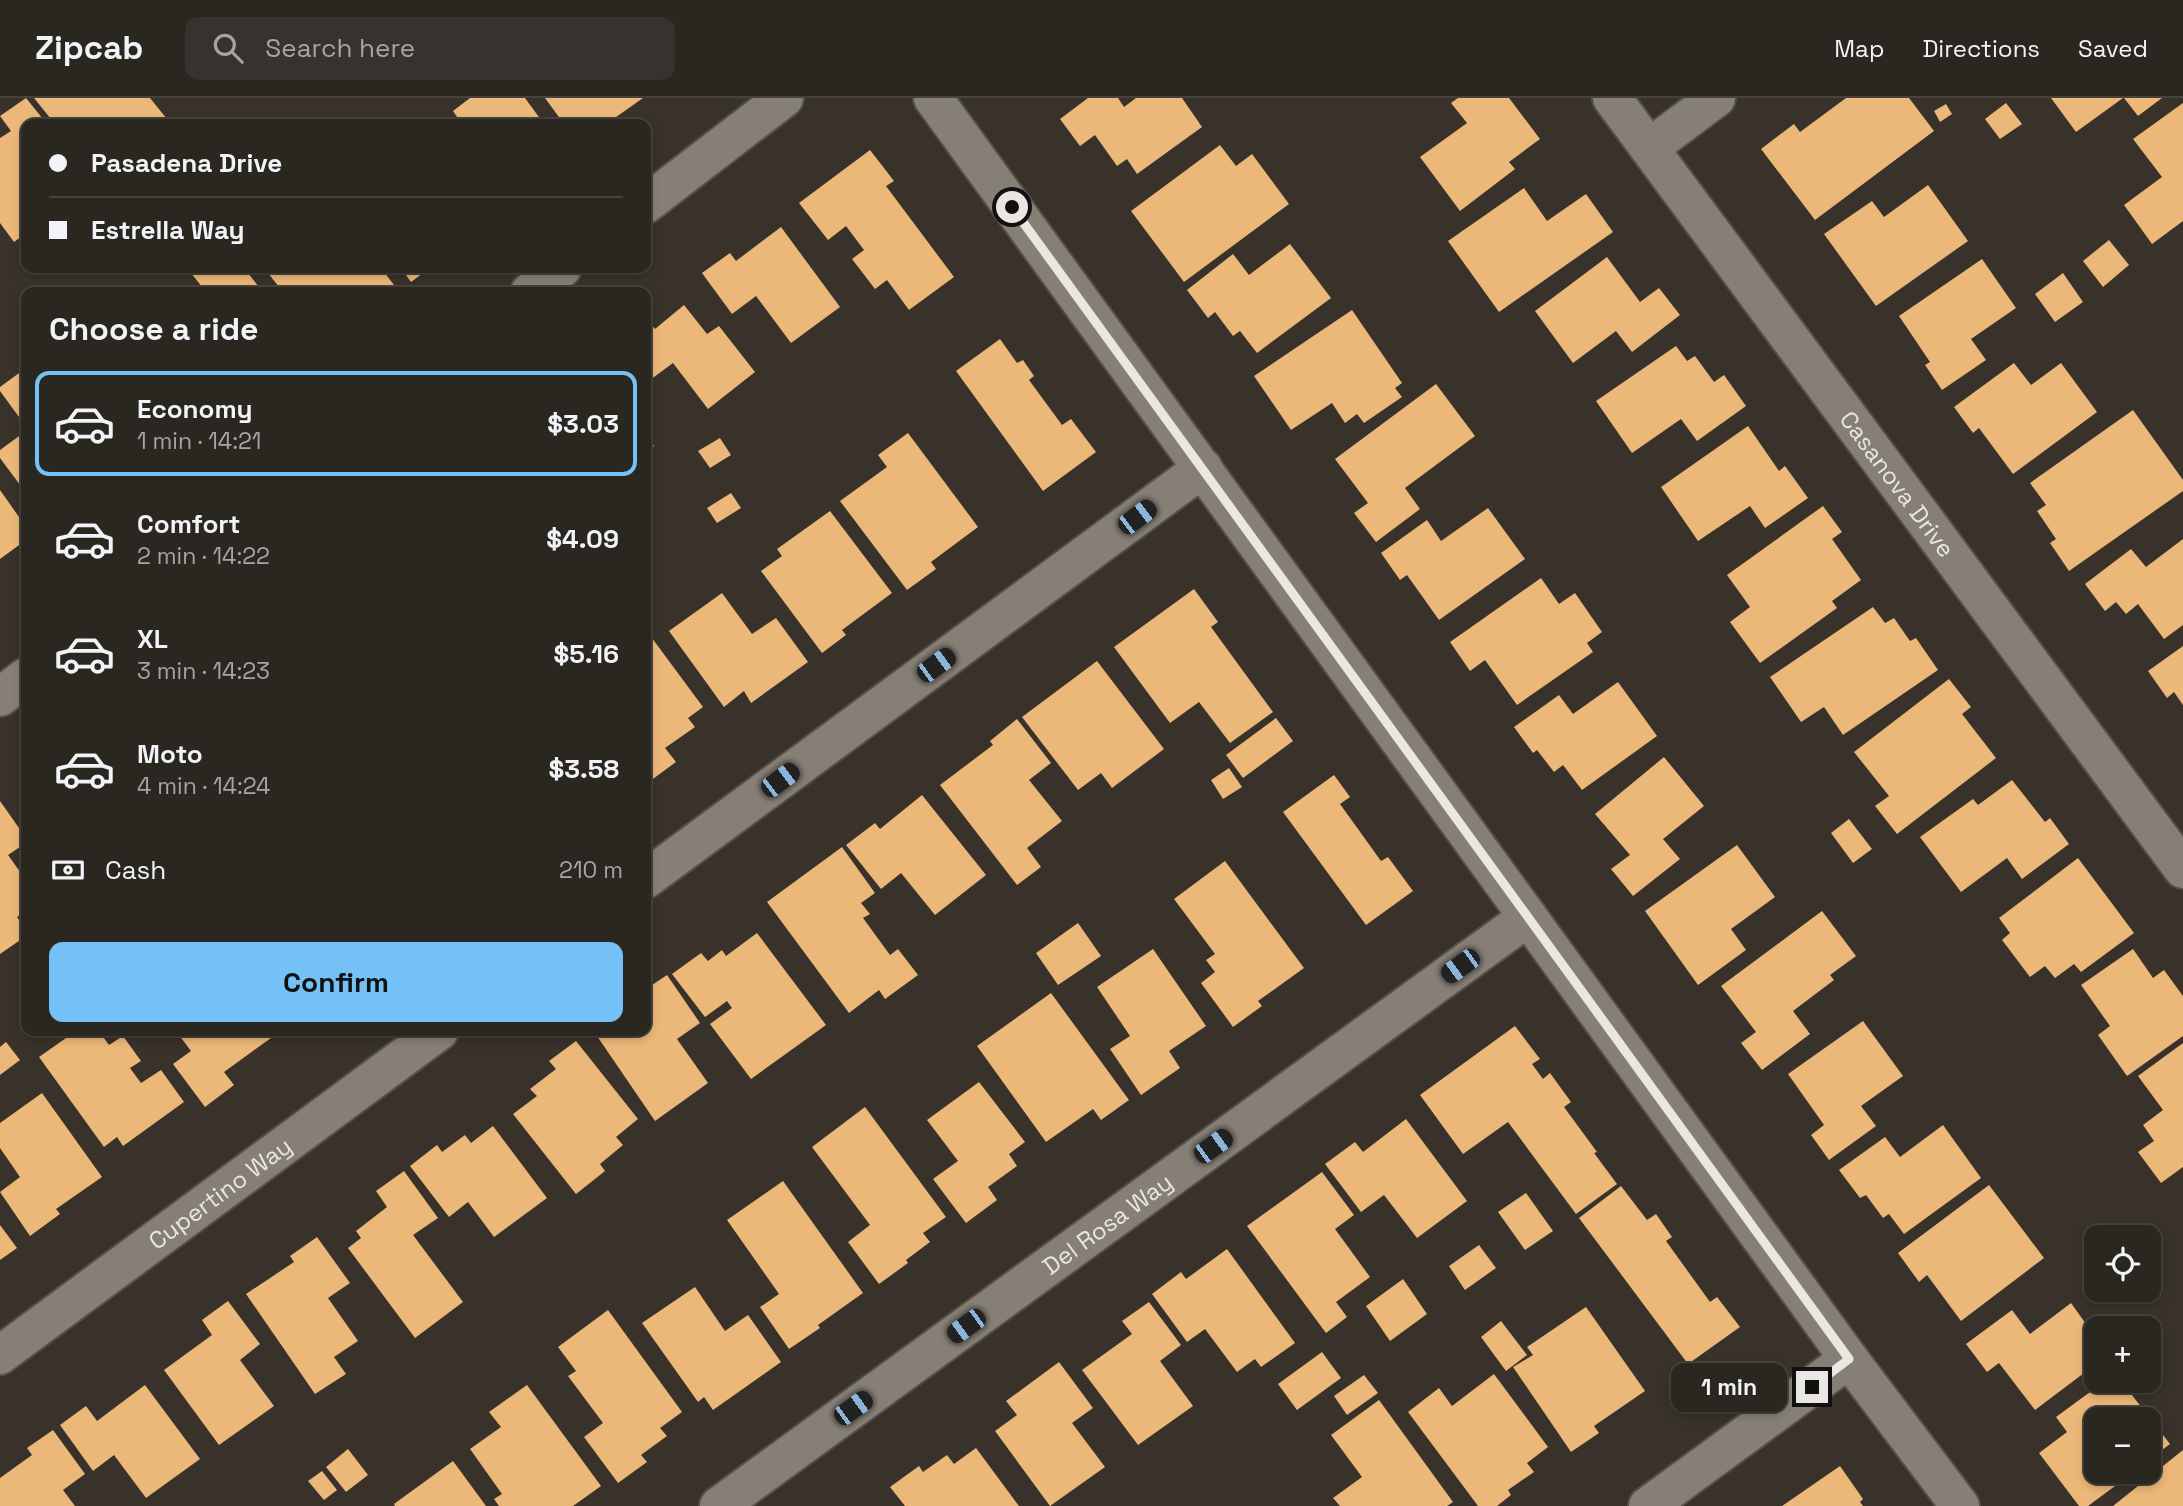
<!DOCTYPE html>
<meta charset="utf-8">
<style>
:root{--surface:#2a2620;--page:#36322d;--text:#f1f3f6;--muted:#a5a5a5;--line:#46433e;--accent:#73c1f6}
body{margin:0;font-family:"Space Grotesk",sans-serif;background:var(--page);color:var(--text);height:100vh;display:flex;flex-direction:column;font-size:26px;white-space:nowrap}
*{box-sizing:border-box;margin:0}
p{font-size:23px;color:var(--muted)}
.icon{flex:none;width:38px;height:38px;fill:none;stroke:currentColor;stroke-width:2;stroke-linecap:round;stroke-linejoin:round}
.map{position:relative;flex:1;overflow:hidden}
.panel{position:absolute;left:21px;top:189px;width:630px;height:749px;display:flex;flex-direction:column;background:var(--surface);border-radius:14px;box-shadow:0 4px 10px #0003,0 0 0 2px var(--line)}
.panel>*{flex:none}
.guide{position:absolute;left:21px;top:21px;width:630px;height:154px;border-radius:14px;box-shadow:0 4px 10px #0003,0 0 0 2px var(--line);display:grid;align-content:center;height:154px;padding:0 28px;background:var(--surface)}
.controls{position:absolute;left:2084px;top:1127px;display:grid;gap:14px}
.controls a{display:grid;place-items:center;width:77px;height:77px;border-radius:14px;background:var(--surface);box-shadow:0 4px 10px #0003,0 0 0 2px var(--line);font-size:35px}
.end{position:absolute;width:32px;height:32px;margin:-16px;border:9px solid #eae6e1;background:#111;box-shadow:0 0 0 4px #111}
.from{border-radius:50%}
.bubble{position:absolute;height:49px;border-radius:14px;background:var(--surface);box-shadow:0 4px 10px #0003,0 0 0 2px var(--line);font-size:23px;font-weight:600;line-height:49px;text-align:center}
.car{position:absolute;width:21px;height:42px;margin:-21px -10px;border-radius:9px;box-shadow:0 0 5px 2px #0007;background:linear-gradient(#222 24%,#8ab4d8 0 40%,#222 0 76%,#8ab4d8 0 86%,#222 0)}
.guide b{display:flex;align-items:center;gap:24px;height:66px;font-size:26px}
.guide b+b{border-top:2px solid var(--line)}
.guide i{width:18px;height:18px;background:var(--text)}
ul{padding:0;list-style:none}
li{display:flex;align-items:center;gap:21px;height:105px;margin:0 14px 10px;padding:0 14px;border:4px solid transparent;border-radius:14px}
li div{flex:1}
li b{display:block;font-size:26px}
li em{font-style:normal;font-weight:600}
li.current{border-color:var(--accent)}
li>.icon{width:63px;height:63px;stroke-width:1.5}
h2{padding:0 28px;font-size:32px;line-height:84px}
.pay{display:flex;align-items:center;gap:18px;height:77px;padding:0 28px;font-size:26px}
.pay p{margin-inline-start:auto}
.button{display:flex;gap:14px;margin-top:auto;padding:14px 28px}
.button a{flex:1;height:80px;border-radius:14px;background:var(--accent);color:#111;font-size:28px;font-weight:600;line-height:80px;text-align:center}
header{display:flex;align-items:center;gap:42px;box-sizing:border-box;height:98px;padding:0 35px;background:var(--surface);border-bottom:2px solid var(--line)}
header strong{font-size:33px}
nav{display:flex;gap:38px;margin-inline-start:auto;font-size:24px}
.search{width:490px;height:63px;background:var(--page);display:flex;align-items:center;gap:18px;box-sizing:border-box;padding:0 24px;border-radius:14px;color:var(--muted);font-size:26px}
.map>svg:first-child{display:block}
.building{fill:#ecb879}
.lines{fill:none;stroke-linecap:round;stroke-linejoin:round}
.minor-casing{stroke:#554f49;stroke-width:42}
.minor{stroke:#867f76;stroke-width:38}
.route{stroke:#eae6e1;stroke-width:9}
.labels{text-anchor:middle;dominant-baseline:central;stroke-width:7;stroke-linejoin:round;paint-order:stroke}
.street-label{font-size:24px;fill:#eae6e1;stroke:#2e2821}
</style>
<header>
<strong>Zipcab</strong>
<div class="search"><svg class="icon" aria-label="search" viewBox="0 0 24 24"><circle cx="10" cy="10" r="6"/><path d="M15 15l6 6"/></svg>Search here</div>
<nav><a>Map</a><a>Directions</a><a>Saved</a></nav>
</header>
<div class="map">
<svg width="2183" height="1408" viewBox="0 0 2183 1408">
<rect width="100%" height="100%" fill="#38322a"/>
<path class="building" d="M 26,0 L 47,26 L 26,26 L 26,135 L 14,144 L 0,125 L 0,40 L 11,33 L 0,18 Z
M 34,0 L 150,0 L 171,26 L 55,26 Z
M 470,0 L 525,0 L 544,26 L 462,26 L 453,13 Z
M 545,0 L 643,0 L 609,24 L 610,26 L 564,26 Z
M 1088,0 L 1118,0 L 1124,9 L 1136,0 L 1182,0 L 1202,29 L 1137,76 L 1127,61 L 1117,68 L 1095,37 L 1080,48 L 1060,21 Z
M 1458,0 L 1509,0 L 1540,41 L 1509,64 L 1515,71 L 1460,113 L 1420,59 L 1467,25 L 1451,5 Z
M 1846,0 L 1909,0 L 1934,33 L 1815,122 L 1761,51 L 1794,26 L 1800,34 Z
M 2051,0 L 2123,0 L 2076,34 Z
M 2124,0 L 2162,0 L 2138,18 Z
M 2006,5 L 2022,26 L 2000,41 L 1985,21 Z
M 2183,5 L 2183,123 L 2152,146 L 2124,107 L 2162,79 L 2133,41 Z
M 1946,6 L 1952,16 L 1940,24 L 1934,13 Z
M 1220,47 L 1236,68 L 1252,56 L 1289,106 L 1184,184 L 1131,113 Z
M 870,52 L 894,83 L 886,88 L 954,179 L 909,212 L 887,182 L 875,191 L 852,161 L 864,152 L 846,128 L 828,142 L 799,105 Z
M 1928,87 L 1968,143 L 1876,208 L 1824,136 L 1872,103 L 1884,119 Z
M 1524,90 L 1547,123 L 1586,96 L 1613,134 L 1499,214 L 1448,143 Z
M 781,129 L 840,209 L 791,245 L 756,198 L 732,216 L 702,175 L 730,155 L 736,163 Z
M 2109,142 L 2129,167 L 2103,189 L 2083,163 Z
M 1290,146 L 1331,200 L 1257,255 L 1240,233 L 1233,238 L 1215,214 L 1208,220 L 1187,192 L 1233,156 L 1249,177 Z
M 1607,159 L 1640,204 L 1659,190 L 1680,217 L 1632,254 L 1616,233 L 1573,265 L 1535,213 Z
M 1982,161 L 2016,210 L 1971,241 L 1986,262 L 1942,292 L 1925,267 L 1930,264 L 1899,218 Z
M 187,170 L 244,170 L 263,194 L 206,194 Z
M 264,170 L 381,170 L 394,187 L 385,194 L 283,194 Z
M 401,170 L 430,170 L 411,184 Z
M 2063,175 L 2083,204 L 2055,224 L 2035,196 Z
M 684,207 L 707,236 L 719,228 L 755,274 L 708,311 L 673,265 L 650,282 L 646,277 L 646,220 L 655,231 Z
M 1352,212 L 1402,285 L 1395,290 L 1402,299 L 1364,325 L 1357,316 L 1345,325 L 1332,305 L 1291,332 L 1254,278 Z
M 1000,241 L 1017,265 L 1023,262 L 1034,278 L 1029,282 L 1062,327 L 1071,321 L 1096,354 L 1043,393 L 956,273 Z
M 1676,248 L 1687,263 L 1695,258 L 1714,284 L 1724,277 L 1746,308 L 1697,343 L 1681,321 L 1632,355 L 1596,303 Z
M 2014,265 L 2031,287 L 2061,265 L 2097,314 L 2013,376 L 1979,330 L 1973,335 L 1954,309 Z
M 26,270 L 26,314 L 19,319 L 0,293 L 0,289 Z
M 1436,286 L 1475,338 L 1405,390 L 1420,411 L 1376,444 L 1354,415 L 1368,405 L 1335,361 Z
M 2133,312 L 2183,382 L 2183,393 L 2069,473 L 2050,445 L 2056,441 L 2037,413 L 2046,407 L 2030,385 Z
M 1748,328 L 1779,373 L 1785,368 L 1808,400 L 1765,430 L 1750,408 L 1698,443 L 1661,389 Z
M 26,333 L 26,395 L 0,360 L 0,352 Z
M 908,335 L 978,429 L 931,464 L 936,471 L 907,492 L 840,403 L 887,369 L 878,357 Z
M 646,337 L 654,348 L 646,354 Z
M 720,340 L 731,357 L 710,370 L 698,353 Z
M 0,392 L 26,429 L 26,442 L 0,461 Z
M 731,395 L 741,410 L 717,425 L 707,410 Z
M 1823,408 L 1842,434 L 1832,441 L 1861,482 L 1832,503 L 1837,510 L 1760,565 L 1730,524 L 1750,509 L 1727,477 Z
M 1488,410 L 1525,461 L 1439,522 L 1407,477 L 1400,482 L 1381,455 L 1427,422 L 1441,443 Z
M 830,413 L 892,495 L 842,532 L 846,537 L 822,555 L 761,473 L 782,458 L 777,451 Z
M 2183,441 L 2183,527 L 2164,541 L 2138,506 L 2126,516 L 2116,504 L 2105,513 L 2085,486 L 2131,451 L 2146,469 Z
M 1541,480 L 1559,506 L 1575,495 L 1602,534 L 1587,545 L 1593,554 L 1517,607 L 1485,562 L 1470,573 L 1450,544 Z
M 1194,491 L 1218,524 L 1211,529 L 1273,614 L 1230,645 L 1199,604 L 1170,625 L 1114,549 Z
M 722,495 L 752,536 L 776,520 L 808,564 L 751,605 L 744,593 L 724,609 L 669,533 Z
M 1873,509 L 1885,525 L 1894,520 L 1910,543 L 1916,540 L 1938,572 L 1843,637 L 1824,609 L 1801,624 L 1770,579 Z
M 646,532 L 703,609 L 688,620 L 695,629 L 665,650 L 676,664 L 646,686 Z
M 2183,548 L 2183,607 L 2174,594 L 2167,600 L 2148,573 Z
M 1097,563 L 1164,651 L 1112,690 L 1101,675 L 1078,692 L 1022,619 Z
M 1949,581 L 1971,609 L 1962,616 L 1996,660 L 1897,736 L 1875,708 L 1889,698 L 1854,654 Z
M 1618,584 L 1657,638 L 1582,692 L 1563,667 L 1554,674 L 1537,652 L 1533,655 L 1514,629 L 1559,597 L 1573,616 Z
M 1276,620 L 1293,643 L 1243,680 L 1226,657 Z
M 1017,621 L 1051,665 L 1029,682 L 1062,723 L 1027,750 L 1041,769 L 1017,787 L 940,687 L 993,647 L 990,643 Z
M 1664,659 L 1704,708 L 1663,741 L 1680,761 L 1633,798 L 1611,771 L 1630,757 L 1595,716 Z
M 1229,670 L 1242,689 L 1223,701 L 1211,682 Z
M 1334,677 L 1350,699 L 1340,706 L 1381,763 L 1388,759 L 1413,793 L 1366,827 L 1283,714 Z
M 2012,682 L 2045,724 L 2050,720 L 2069,746 L 2022,781 L 2007,760 L 1961,794 L 1920,739 L 1973,701 L 1978,707 Z
M 922,697 L 986,777 L 935,817 L 901,775 L 881,791 L 846,747 L 875,725 L 880,731 Z
M 0,703 L 26,740 L 26,745 L 8,757 L 26,782 L 26,813 L 17,819 L 26,832 L 26,838 L 0,856 Z
M 1849,721 L 1872,751 L 1853,765 L 1831,735 Z
M 1737,747 L 1775,799 L 1731,831 L 1746,852 L 1698,887 L 1645,813 Z
M 842,749 L 875,795 L 861,805 L 870,816 L 863,820 L 890,857 L 898,851 L 918,877 L 885,901 L 879,892 L 849,915 L 767,804 Z
M 2078,760 L 2134,835 L 2081,874 L 2074,866 L 2055,880 L 2045,868 L 2030,879 L 2002,842 L 2010,835 L 1999,820 Z
M 1225,763 L 1304,870 L 1258,903 L 1262,908 L 1233,929 L 1201,885 L 1215,874 L 1206,862 L 1215,856 L 1174,801 Z
M 1822,813 L 1856,858 L 1830,877 L 1834,882 L 1793,913 L 1810,936 L 1762,972 L 1741,945 L 1756,934 L 1721,888 Z
M 1078,825 L 1101,858 L 1058,887 L 1036,855 Z
M 757,835 L 826,927 L 751,981 L 710,926 L 732,910 L 727,903 L 705,919 L 672,876 L 701,855 L 708,863 L 722,852 L 726,858 Z
M 1153,851 L 1206,928 L 1169,953 L 1180,970 L 1141,997 L 1110,951 L 1130,938 L 1097,889 Z
M 2133,851 L 2153,880 L 2164,872 L 2183,898 L 2183,938 L 2127,978 L 2098,937 L 2110,928 L 2081,887 Z
M 667,877 L 700,925 L 677,941 L 708,985 L 655,1023 L 597,938 L 604,933 L 646,933 L 646,891 Z
M 1051,895 L 1129,1002 L 1101,1022 L 1093,1011 L 1046,1044 L 977,948 Z
M 1863,923 L 1903,978 L 1861,1008 L 1876,1028 L 1829,1062 L 1811,1037 L 1824,1027 L 1788,976 Z
M 1515,928 L 1540,961 L 1532,966 L 1543,981 L 1550,975 L 1571,1004 L 1564,1009 L 1597,1054 L 1594,1055 L 1617,1086 L 1576,1116 L 1508,1024 L 1463,1056 L 1420,997 Z
M 76,933 L 99,933 L 109,947 L 123,938 L 141,963 L 130,970 L 141,985 L 161,972 L 184,1004 L 123,1048 L 117,1039 L 104,1049 L 39,959 Z
M 176,933 L 266,933 L 271,940 L 224,974 L 234,987 L 205,1009 L 173,966 L 191,953 Z
M 576,943 L 638,1021 L 616,1039 L 623,1047 L 600,1066 L 605,1073 L 576,1096 L 513,1016 L 537,998 L 530,991 L 556,971 L 549,963 Z
M 6,944 L 20,962 L 0,977 L 0,949 Z
M 2183,945 L 2183,1069 L 2161,1085 L 2138,1054 L 2154,1043 L 2143,1027 L 2163,1012 L 2138,978 Z
M 979,984 L 1025,1044 L 1009,1056 L 1017,1068 L 988,1089 L 997,1102 L 966,1125 L 933,1081 L 958,1063 L 927,1022 Z
M 42,995 L 102,1079 L 56,1111 L 60,1116 L 30,1138 L 0,1094 L 20,1079 L 0,1050 L 0,1025 Z
M 865,1009 L 946,1119 L 923,1135 L 930,1144 L 906,1162 L 908,1165 L 879,1186 L 848,1144 L 870,1127 L 812,1049 Z
M 1406,1021 L 1467,1103 L 1417,1140 L 1384,1097 L 1361,1114 L 1325,1066 L 1355,1044 L 1363,1054 Z
M 1943,1027 L 1981,1080 L 1904,1136 L 1889,1116 L 1883,1120 L 1866,1097 L 1860,1100 L 1839,1072 L 1885,1039 L 1900,1059 Z
M 493,1028 L 547,1100 L 494,1139 L 468,1104 L 449,1119 L 410,1068 L 437,1047 L 442,1054 L 465,1037 L 471,1045 Z
M 404,1073 L 438,1120 L 413,1137 L 463,1204 L 415,1240 L 348,1150 L 361,1140 L 356,1133 L 387,1109 L 376,1093 Z
M 1322,1074 L 1354,1117 L 1335,1131 L 1370,1179 L 1336,1204 L 1347,1219 L 1326,1235 L 1247,1128 Z
M 783,1083 L 863,1195 L 818,1227 L 820,1230 L 789,1251 L 760,1209 L 779,1196 L 727,1122 Z
M 1989,1087 L 2044,1160 L 1961,1223 L 1927,1177 L 1919,1184 L 1898,1155 Z
M 1621,1088 L 1647,1122 L 1656,1116 L 1672,1139 L 1666,1143 L 1710,1204 L 1717,1199 L 1740,1229 L 1688,1266 L 1579,1120 Z
M 1526,1095 L 1553,1133 L 1525,1152 L 1498,1114 Z
M 0,1127 L 17,1150 L 0,1162 Z
M 317,1139 L 350,1185 L 328,1200 L 358,1243 L 334,1259 L 346,1276 L 315,1296 L 246,1196 L 294,1164 L 290,1158 Z
M 1479,1147 L 1496,1170 L 1465,1192 L 1449,1168 Z
M 1227,1151 L 1295,1245 L 1261,1269 L 1255,1261 L 1237,1274 L 1205,1231 L 1187,1244 L 1152,1196 L 1181,1174 L 1186,1181 Z
M 1403,1181 L 1427,1216 L 1390,1243 L 1366,1208 Z
M 695,1189 L 725,1233 L 748,1217 L 781,1264 L 713,1312 L 704,1299 L 698,1304 L 642,1225 Z
M 228,1203 L 260,1246 L 240,1262 L 274,1308 L 219,1347 L 164,1272 L 212,1237 L 202,1222 Z
M 1149,1204 L 1181,1247 L 1160,1263 L 1193,1308 L 1138,1347 L 1082,1272 L 1132,1236 L 1122,1223 Z
M 2071,1205 L 2096,1240 L 2096,1266 L 2035,1312 L 1999,1265 L 1987,1274 L 1966,1246 L 2012,1212 L 2030,1236 Z
M 1586,1209 L 1645,1293 L 1594,1328 L 1599,1335 L 1571,1354 L 1513,1269 L 1533,1257 L 1527,1249 Z
M 608,1212 L 682,1314 L 660,1330 L 667,1338 L 641,1357 L 647,1364 L 618,1385 L 584,1339 L 603,1325 L 568,1278 L 576,1273 L 558,1249 Z
M 1501,1223 L 1527,1257 L 1506,1273 L 1481,1239 Z
M 1322,1254 L 1341,1280 L 1297,1312 L 1278,1286 Z
M 1059,1264 L 1093,1310 L 1072,1325 L 1105,1369 L 1050,1408 L 995,1333 L 1017,1317 L 1006,1303 Z
M 1494,1276 L 1548,1349 L 1527,1365 L 1534,1374 L 1508,1392 L 1511,1397 L 1497,1408 L 1478,1408 L 1408,1314 L 1439,1290 L 1452,1308 Z
M 1364,1277 L 1378,1295 L 1347,1317 L 1334,1298 Z
M 2105,1283 L 2121,1283 L 2170,1346 L 2149,1362 L 2149,1321 L 2096,1321 L 2096,1374 L 2134,1374 L 2088,1408 L 2079,1408 L 2039,1355 L 2067,1334 L 2056,1319 Z
M 145,1287 L 200,1361 L 146,1400 L 114,1357 L 93,1373 L 60,1327 L 86,1308 L 97,1323 Z
M 527,1287 L 601,1388 L 573,1408 L 499,1408 L 494,1401 L 502,1396 L 470,1351 L 501,1329 L 489,1314 Z
M 1379,1302 L 1453,1404 L 1447,1408 L 1340,1408 L 1333,1400 L 1362,1379 L 1331,1337 Z
M 53,1332 L 85,1376 L 63,1392 L 75,1408 L 0,1408 L 0,1380 L 32,1357 L 27,1350 Z
M 976,1350 L 1019,1408 L 905,1408 L 890,1389 L 919,1368 L 923,1374 L 947,1357 L 954,1366 Z
M 348,1351 L 368,1377 L 346,1394 L 326,1369 Z
M 2183,1352 L 2183,1408 L 2113,1408 Z
M 453,1363 L 486,1408 L 395,1408 L 394,1406 Z
M 1840,1368 L 1863,1401 L 1860,1404 L 1863,1408 L 1782,1408 Z
M 322,1373 L 337,1392 L 324,1402 L 308,1383 Z"/>
<g class="lines">
<defs>
<g id="minor">
<path d="M 933,0 L 1849,1261 L 1960,1408"/>
<path id="s1" d="M 1612,0 L 2183,771"/>
<path d="M 1649,50 L 1716,0"/>
<path d="M 646,106 L 784,0"/>
<path d="M 530,194 L 562,170"/>
<path d="M 0,599 L 26,579"/>
<path d="M 646,781 L 1203,370"/>
<path id="s2" d="M 0,1257 L 439,933"/>
<path id="s3" d="M 719,1408 L 1528,819"/>
<path d="M 1648,1408 L 1849,1261"/>
</g>
</defs>
<use href="#minor" class="minor-casing"/>
<use href="#minor" class="minor"/>
</g>
<g class="lines">
<path class="route" d="M 1012,109 L 1849,1261 L 1812,1289"/>
</g>
<g class="labels">
<g class="street-label">
<text stroke="none"><textPath href="#s1" startOffset="480">Casanova Drive</textPath></text>
<text stroke="none"><textPath href="#s2" startOffset="273">Cupertino Way</textPath></text>
<text stroke="none"><textPath href="#s3" startOffset="480">Del Rosa Way</textPath></text>
</g>
</g>
</svg>
<div class="controls">
<a><svg class="icon" aria-label="locate" viewBox="0 0 24 24"><circle cx="12" cy="12" r="6"/><path d="M12 2v4M12 18v4M2 12h4M18 12h4"/></svg></a>
<a>+</a>
<a>−</a>
</div>
<i class="end from" style="left:1012px;top:109px"></i>
<i class="end" style="left:1812px;top:1289px"></i>
<div class="bubble" style="left:1671px;top:1265px;width:116px">1 min</div>
<i class="car" style="left:1137px;top:419px;rotate:53deg"></i>
<i class="car" style="left:936px;top:567px;rotate:54deg"></i>
<i class="car" style="left:780px;top:682px;rotate:53deg"></i>
<i class="car" style="left:1460px;top:868px;rotate:234deg"></i>
<i class="car" style="left:1213px;top:1048px;rotate:54deg"></i>
<i class="car" style="left:966px;top:1228px;rotate:234deg"></i>
<i class="car" style="left:853px;top:1310px;rotate:54deg"></i>
<div class="guide">
<b><i class="from"></i>Pasadena Drive</b>
<b><i></i>Estrella Way</b>
</div>
<section class="panel">
<h2>Choose a ride</h2>
<ul>
<li class="current"><svg class="icon" aria-label="car" viewBox="0 0 24 24"><path d="M5 17H2v-5l4-1 3-4h7l3 4 3 1v5h-3M9 17h6M6 11h13"/><circle cx="7" cy="17" r="2"/><circle cx="17" cy="17" r="2"/></svg><div><b>Economy</b><p>1 min · 14:21</p></div><em>$3.03</em></li>
<li><svg class="icon" aria-label="car" viewBox="0 0 24 24"><path d="M5 17H2v-5l4-1 3-4h7l3 4 3 1v5h-3M9 17h6M6 11h13"/><circle cx="7" cy="17" r="2"/><circle cx="17" cy="17" r="2"/></svg><div><b>Comfort</b><p>2 min · 14:22</p></div><em>$4.09</em></li>
<li><svg class="icon" aria-label="car" viewBox="0 0 24 24"><path d="M5 17H2v-5l4-1 3-4h7l3 4 3 1v5h-3M9 17h6M6 11h13"/><circle cx="7" cy="17" r="2"/><circle cx="17" cy="17" r="2"/></svg><div><b>XL</b><p>3 min · 14:23</p></div><em>$5.16</em></li>
<li><svg class="icon" aria-label="car" viewBox="0 0 24 24"><path d="M5 17H2v-5l4-1 3-4h7l3 4 3 1v5h-3M9 17h6M6 11h13"/><circle cx="7" cy="17" r="2"/><circle cx="17" cy="17" r="2"/></svg><div><b>Moto</b><p>4 min · 14:24</p></div><em>$3.58</em></li>
</ul>
<div class="pay"><svg class="icon" aria-label="cash" viewBox="0 0 24 24"><path d="M3 7h18v10H3z"/><circle cx="12" cy="12" r="2"/></svg>Cash<p>210 m</p></div>
<div class="button"><a>Confirm</a></div>
</section>
</div>
